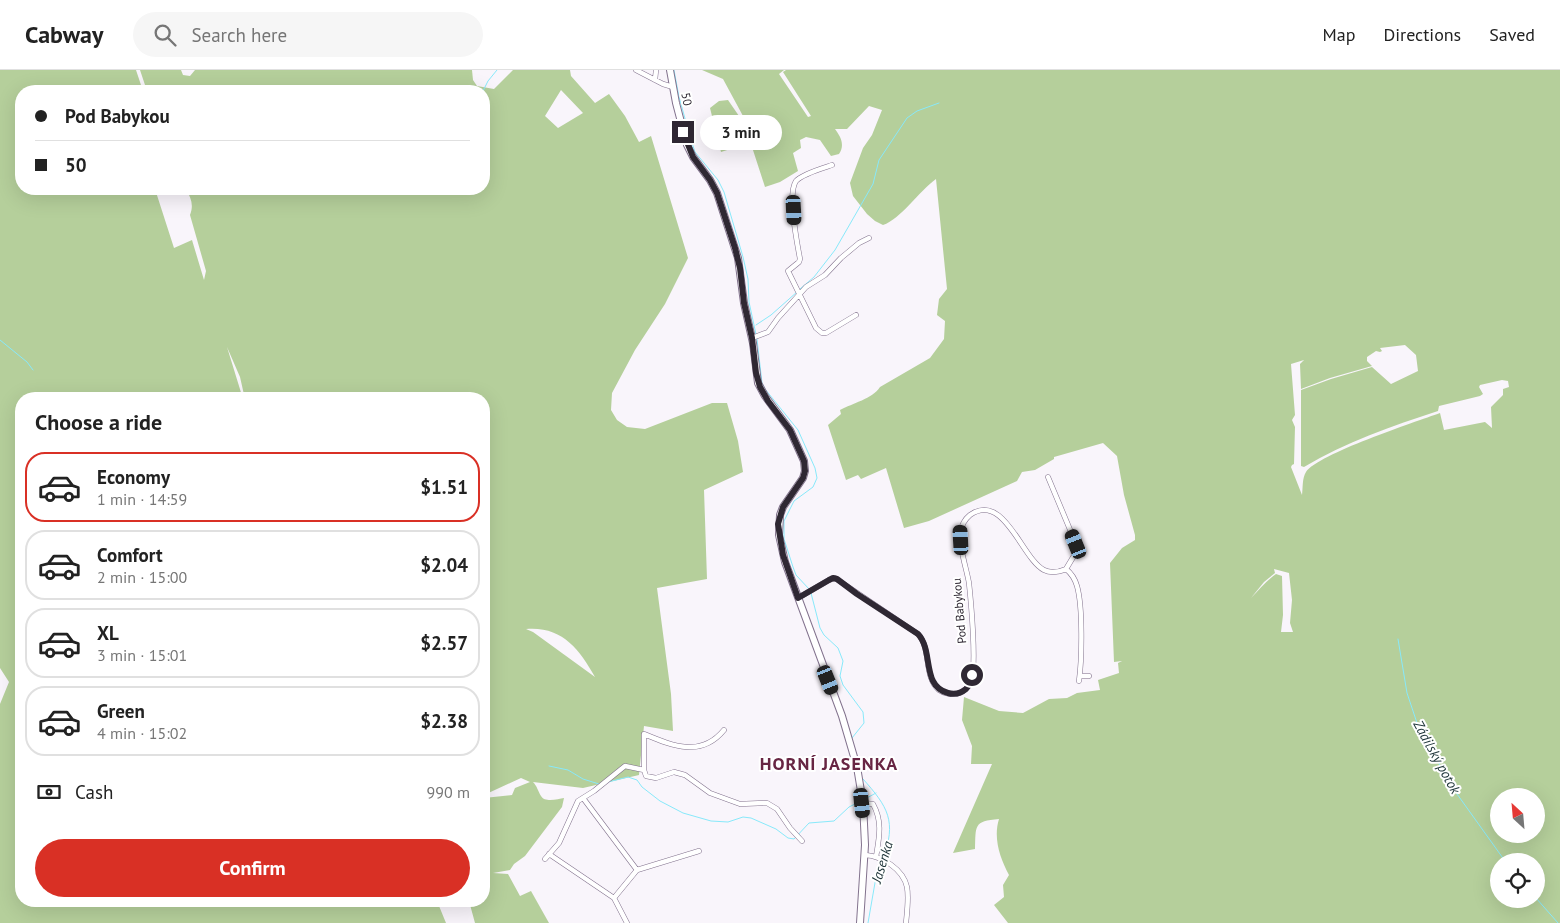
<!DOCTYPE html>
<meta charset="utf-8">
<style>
:root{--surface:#fff;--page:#f6f6f6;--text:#222;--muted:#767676;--line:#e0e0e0;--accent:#d93025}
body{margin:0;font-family:"PT Sans",sans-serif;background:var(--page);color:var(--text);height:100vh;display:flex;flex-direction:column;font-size:19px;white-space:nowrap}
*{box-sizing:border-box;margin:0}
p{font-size:16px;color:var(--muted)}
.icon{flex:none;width:28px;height:28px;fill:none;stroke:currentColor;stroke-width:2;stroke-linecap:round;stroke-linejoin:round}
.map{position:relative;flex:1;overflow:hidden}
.drawer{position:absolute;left:15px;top:322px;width:475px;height:515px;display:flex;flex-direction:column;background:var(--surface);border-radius:20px;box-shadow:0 5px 20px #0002}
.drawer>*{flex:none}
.top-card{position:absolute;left:15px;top:15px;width:475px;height:110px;border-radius:20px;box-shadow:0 5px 20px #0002;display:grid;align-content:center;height:110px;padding:0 20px;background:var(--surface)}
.needle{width:32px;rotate:334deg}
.controls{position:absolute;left:1490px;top:718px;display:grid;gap:10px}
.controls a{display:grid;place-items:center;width:55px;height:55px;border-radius:50%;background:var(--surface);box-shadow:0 5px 20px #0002;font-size:25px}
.end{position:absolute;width:22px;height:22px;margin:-11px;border:6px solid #2f2833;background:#fff;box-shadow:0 0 0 2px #fff}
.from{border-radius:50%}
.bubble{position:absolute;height:35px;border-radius:18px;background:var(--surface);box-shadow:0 5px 20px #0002;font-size:16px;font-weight:600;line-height:35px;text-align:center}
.car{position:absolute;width:15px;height:30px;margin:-15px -8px;border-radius:6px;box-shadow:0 0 4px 1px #0007;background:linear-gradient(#222 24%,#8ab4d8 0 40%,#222 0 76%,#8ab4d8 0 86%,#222 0)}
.top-card b{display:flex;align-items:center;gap:18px;height:48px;font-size:19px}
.top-card b+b{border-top:1px solid var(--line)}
.top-card i{width:12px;height:12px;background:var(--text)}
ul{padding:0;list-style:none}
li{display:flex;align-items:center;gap:15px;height:70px;margin:0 10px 8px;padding:0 10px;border:2px solid var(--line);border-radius:20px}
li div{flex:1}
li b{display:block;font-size:19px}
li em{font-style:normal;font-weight:600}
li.current{border-color:var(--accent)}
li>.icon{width:45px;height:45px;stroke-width:1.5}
h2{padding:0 20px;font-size:22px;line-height:60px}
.pay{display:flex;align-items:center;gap:12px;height:55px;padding:0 20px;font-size:19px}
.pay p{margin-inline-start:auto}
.action{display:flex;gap:10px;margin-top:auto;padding:10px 20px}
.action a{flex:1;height:58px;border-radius:30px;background:var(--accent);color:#fff;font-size:20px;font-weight:600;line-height:58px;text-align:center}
header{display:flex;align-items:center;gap:30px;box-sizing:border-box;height:70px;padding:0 25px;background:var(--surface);border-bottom:1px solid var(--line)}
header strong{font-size:24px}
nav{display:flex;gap:28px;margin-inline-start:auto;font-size:18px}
.search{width:350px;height:45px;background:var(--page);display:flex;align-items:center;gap:12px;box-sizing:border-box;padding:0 18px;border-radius:28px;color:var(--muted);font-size:19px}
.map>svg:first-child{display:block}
.green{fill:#b5cf9b;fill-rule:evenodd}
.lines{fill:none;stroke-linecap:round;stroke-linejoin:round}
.stream{stroke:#88e9fa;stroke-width:1}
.street-casing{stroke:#82728d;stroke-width:5.5}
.secondary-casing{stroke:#82728d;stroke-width:8}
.street{stroke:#fff;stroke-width:4.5}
.secondary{stroke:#fff;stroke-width:6}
.route{stroke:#2f2833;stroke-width:6}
.labels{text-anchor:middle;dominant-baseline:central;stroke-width:4;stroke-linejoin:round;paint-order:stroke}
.street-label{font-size:12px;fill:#2f2833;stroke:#fff}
.water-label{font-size:14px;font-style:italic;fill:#22383c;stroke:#fff}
.district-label{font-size:18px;font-weight:bold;letter-spacing:1px;fill:#672543;stroke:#fff}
</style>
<header>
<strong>Cabway</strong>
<div class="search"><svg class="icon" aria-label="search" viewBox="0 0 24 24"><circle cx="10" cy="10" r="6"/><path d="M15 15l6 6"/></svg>Search here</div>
<nav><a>Map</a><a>Directions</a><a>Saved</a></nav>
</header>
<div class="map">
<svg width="1560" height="853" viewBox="0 0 1560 853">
<rect width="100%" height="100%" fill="#f9f5fb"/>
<path class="green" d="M 0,0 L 136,0 L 143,21 L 21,21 L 21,119 L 155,119 L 174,178 L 192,170 L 204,210 L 206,201 L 190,145 C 194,135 191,128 186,119 L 484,119 L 484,21 L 147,21 L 140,0 L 181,0 L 183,5 L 190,6 L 195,0 L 472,0 L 473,10 L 477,16 L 494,19 L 513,0 L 570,0 L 571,6 L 595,33 L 609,24 L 625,46 L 639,72 L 651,66 L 688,188 L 665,234 L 635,280 L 612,323 L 611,340 L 617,350 L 627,357 L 645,359 L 712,333 L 727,333 L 738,371 L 743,402 L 704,420 L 707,509 L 657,518 L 671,624 L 673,661 L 644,656 L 639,705 L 583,718 L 533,712 C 537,716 538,721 541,726 C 545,733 558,729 564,728 L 562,737 L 525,786 L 514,794 L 510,800 L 493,803 L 508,804 L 520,826 L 531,821 L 549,853 L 475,853 L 469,831 L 484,831 L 484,728 L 512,725 L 515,718 L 530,712 L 521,708 L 484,725 L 484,329 L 245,329 L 240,307 L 227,277 L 243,329 L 21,329 L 21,831 L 437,831 L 446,853 L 0,853 L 0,634 L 9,612 L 0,598 ZM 561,20 L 583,43 L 558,58 L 545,46 ZM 526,559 C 561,556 579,578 595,607 L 533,562 Z
M 702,0 L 784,0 L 779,4 L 808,47 L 811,46 L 783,2 L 786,0 L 1560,0 L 1560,853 L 1008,853 L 994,835 L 1004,827 L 1003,815 L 1009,805 C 1000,788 993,768 999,749 C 973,751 976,756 975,779 L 953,783 L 992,694 L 971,694 L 972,676 L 962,650 L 964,627 L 999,641 L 1023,643 L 1049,629 L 1067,628 L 1077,623 L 1100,620 L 1098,610 L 1119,603 L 1118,593 L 1122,591 L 1114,592 L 1110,493 L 1122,478 L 1135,470 L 1135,465 L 1124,425 L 1117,386 L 1103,373 L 1054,387 L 1054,389 L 1035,400 L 1022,402 L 1017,411 L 929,451 L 904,458 L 886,398 L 861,409 L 858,405 L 846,410 L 828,355 L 841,344 L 840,340 C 853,333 872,329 880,317 L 930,288 L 944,269 L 945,251 L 937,245 L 939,229 L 947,219 L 936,109 C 919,121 901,149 883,155 L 875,151 L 867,144 L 853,126 L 850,113 L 863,78 L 872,65 L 882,40 L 869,36 L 847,59 L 835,59 C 841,67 845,75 839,84 L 831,86 L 820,70 L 806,67 L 800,70 L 801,78 L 793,83 L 798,101 L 780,112 L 765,117 L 752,77 L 749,73 L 721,82 L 710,38 L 719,31 L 728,30 L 739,46 L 743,46 L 723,9 ZM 1405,275 L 1416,285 L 1418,301 L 1391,314 L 1372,297 L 1331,309 L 1301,320 L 1301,396 L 1304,397 C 1346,372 1392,356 1438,341 L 1439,336 L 1480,326 L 1483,324 L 1479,317 L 1480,315 L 1502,310 L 1508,311 L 1509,317 L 1503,319 L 1503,325 L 1491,337 L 1492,358 L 1485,352 L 1444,360 L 1440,343 C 1415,352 1318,384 1306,402 C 1302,408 1303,418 1302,425 L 1291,397 L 1292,395 L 1294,394 L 1295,357 L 1292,350 L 1295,345 L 1291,294 L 1304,290 L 1300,294 L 1301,319 L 1330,308 L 1372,296 L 1367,291 L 1367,287 L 1376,281 L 1380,282 L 1382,281 L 1380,278 ZM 1274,499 L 1289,503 L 1292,530 L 1290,553 L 1293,562 L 1281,562 L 1283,545 L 1282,506 L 1276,504 C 1266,511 1259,520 1251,528 L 1264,512 L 1275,503 ZM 1536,726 L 1536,764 L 1499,764 L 1499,726 ZM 1499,791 L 1536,791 L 1536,829 L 1499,829 Z"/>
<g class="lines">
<path class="stream" d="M 674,0 L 679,27 L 691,70 L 695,82 L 718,110 L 724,122 L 743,187 L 748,209 L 749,232 L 757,269 L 762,313 L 765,319 L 798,360 L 815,398 L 817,408 L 813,417 L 794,431 L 784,451 L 784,469 L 793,497 L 796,505 L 809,519
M 483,21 L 488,11 L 497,0
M 800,219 L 814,207 L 835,180 L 873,114 L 879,90 L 907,48 L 917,41 L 939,33
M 756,255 L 771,245 L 797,222
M 0,270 L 27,292 L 33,300
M 811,523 L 820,558 L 824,565 L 838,578 L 843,591 L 840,606 L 843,615 L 863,642 L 864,653 L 852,668
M 1398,569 L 1407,623 L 1418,656 L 1452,717 L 1505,791
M 549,696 L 568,700 L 583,709 L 599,714
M 863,709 C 888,737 897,751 883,789
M 608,712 L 628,707 L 637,710 L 642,717 L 660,731 L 683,743 L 711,751 L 728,752 L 743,747 L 751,748 L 776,759 L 788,768 L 794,769 L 809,753 L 834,751 L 849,737 L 859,732
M 865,729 L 876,723
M 1536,828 L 1558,853
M 868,853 L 876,807 L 881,792"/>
<defs>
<path id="street" d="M 636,0 L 663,14 L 673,17
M 655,10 L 656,0
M 832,95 C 823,98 802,104 796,111 C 787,124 797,172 800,189 L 799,192 L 788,201 L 816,258 L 822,263 L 826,263 L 856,245
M 752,268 L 768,262 L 778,248 L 806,217 L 825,205 L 841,188 L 859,173 L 869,168
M 1066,499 C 1071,503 1075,509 1077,516 C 1083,537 1082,589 1079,611
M 798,528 L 829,510 L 835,508 L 918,564 C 932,579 923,607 939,620 C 943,623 952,625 957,624 C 963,622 968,618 971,612 C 977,596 971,532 969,513 C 966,496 959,479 961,461 C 961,456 965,449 970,445 C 1004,421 1022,489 1044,500 C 1052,504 1059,502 1066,499 L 1075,484 L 1076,474 L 1048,407
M 1080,606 L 1089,606
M 644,700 L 646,706 L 656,708 L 674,702 L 685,705 L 710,723 L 740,734 L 767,733 L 777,739 L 790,758 L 802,771
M 583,728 L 637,800
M 863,733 L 873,734 C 883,752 879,768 876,787
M 549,784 L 614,828
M 865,785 C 882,786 903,799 907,817 C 909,828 907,842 906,853
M 545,789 L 559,773 L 578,731 L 594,721 L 625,696 L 644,700 L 644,664 C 673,676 701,688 724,660
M 627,853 L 614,828 L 637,800 L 699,781"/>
<path id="secondary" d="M 670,0 L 676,33 L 687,75 L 693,87 L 710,110 L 717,123 L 738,188 L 744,233 L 753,273 L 758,313 L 765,326 L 790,360 L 804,391 L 805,401 L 803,408 L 783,437 L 780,445 L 779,465 L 785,492 L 842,646 L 857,697 L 863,733 L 865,775 L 860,853"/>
</defs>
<use href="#street" class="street-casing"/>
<use href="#secondary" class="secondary-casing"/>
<use href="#street" class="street"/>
<use href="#secondary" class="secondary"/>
</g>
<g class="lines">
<path class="route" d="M 683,62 L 693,87 L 710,110 L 717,123 L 735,178 L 740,198 L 744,233 L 752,268 L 756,303 L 760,317 L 768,331 L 790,360 L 804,391 L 805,401 L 803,408 L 783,437 L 778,454 L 783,485 L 798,528 L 829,510 L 833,508 L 837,509 L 857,524 L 918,564 C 934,581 921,616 948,623 C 955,625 960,624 966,619 C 970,615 971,610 972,605"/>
</g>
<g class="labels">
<g class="street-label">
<text transform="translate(687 29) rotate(78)">50</text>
<text transform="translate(959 541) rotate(-95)">Pod Babykou</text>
</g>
<g class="water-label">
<text transform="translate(1437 687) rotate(61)">Zádilský potok</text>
<text transform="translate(882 792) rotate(-73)">Jasenka</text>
</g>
<g class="district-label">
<text x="829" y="693">HORNÍ JASENKA</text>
</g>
</g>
</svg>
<div class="controls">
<a><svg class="needle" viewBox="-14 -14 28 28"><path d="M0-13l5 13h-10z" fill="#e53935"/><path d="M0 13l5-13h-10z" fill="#767676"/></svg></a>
<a><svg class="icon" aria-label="locate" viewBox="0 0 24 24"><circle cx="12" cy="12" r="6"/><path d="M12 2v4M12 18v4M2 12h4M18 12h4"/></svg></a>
</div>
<i class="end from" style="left:972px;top:605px"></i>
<i class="end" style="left:683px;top:62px"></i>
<div class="bubble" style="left:700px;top:45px;width:82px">3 min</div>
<i class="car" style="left:794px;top:140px;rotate:177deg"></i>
<i class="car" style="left:961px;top:470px;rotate:357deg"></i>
<i class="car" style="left:1076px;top:474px;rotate:338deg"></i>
<i class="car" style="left:828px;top:610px;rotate:158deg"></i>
<i class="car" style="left:862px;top:733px;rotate:174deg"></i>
<div class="top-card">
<b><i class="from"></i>Pod Babykou</b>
<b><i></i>50</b>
</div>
<section class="drawer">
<h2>Choose a ride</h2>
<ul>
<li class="current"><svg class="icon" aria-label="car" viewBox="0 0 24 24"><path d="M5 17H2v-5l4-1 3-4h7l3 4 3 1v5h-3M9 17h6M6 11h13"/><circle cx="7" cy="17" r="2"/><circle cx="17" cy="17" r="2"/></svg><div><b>Economy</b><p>1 min · 14:59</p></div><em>$1.51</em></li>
<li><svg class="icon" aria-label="car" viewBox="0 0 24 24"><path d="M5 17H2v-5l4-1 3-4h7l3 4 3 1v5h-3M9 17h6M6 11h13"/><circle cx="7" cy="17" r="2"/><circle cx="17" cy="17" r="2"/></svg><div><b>Comfort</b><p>2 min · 15:00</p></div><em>$2.04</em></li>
<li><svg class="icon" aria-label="car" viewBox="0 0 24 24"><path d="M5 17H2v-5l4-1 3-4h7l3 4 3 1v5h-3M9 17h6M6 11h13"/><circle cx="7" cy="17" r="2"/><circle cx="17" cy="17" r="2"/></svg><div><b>XL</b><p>3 min · 15:01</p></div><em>$2.57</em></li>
<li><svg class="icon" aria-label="car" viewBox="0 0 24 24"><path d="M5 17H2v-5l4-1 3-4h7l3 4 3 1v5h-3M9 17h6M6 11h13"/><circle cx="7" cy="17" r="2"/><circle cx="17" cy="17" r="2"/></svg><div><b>Green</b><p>4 min · 15:02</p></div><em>$2.38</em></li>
</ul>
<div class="pay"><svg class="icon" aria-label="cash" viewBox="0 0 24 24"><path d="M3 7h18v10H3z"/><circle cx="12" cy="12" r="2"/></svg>Cash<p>990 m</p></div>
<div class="action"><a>Confirm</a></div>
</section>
</div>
